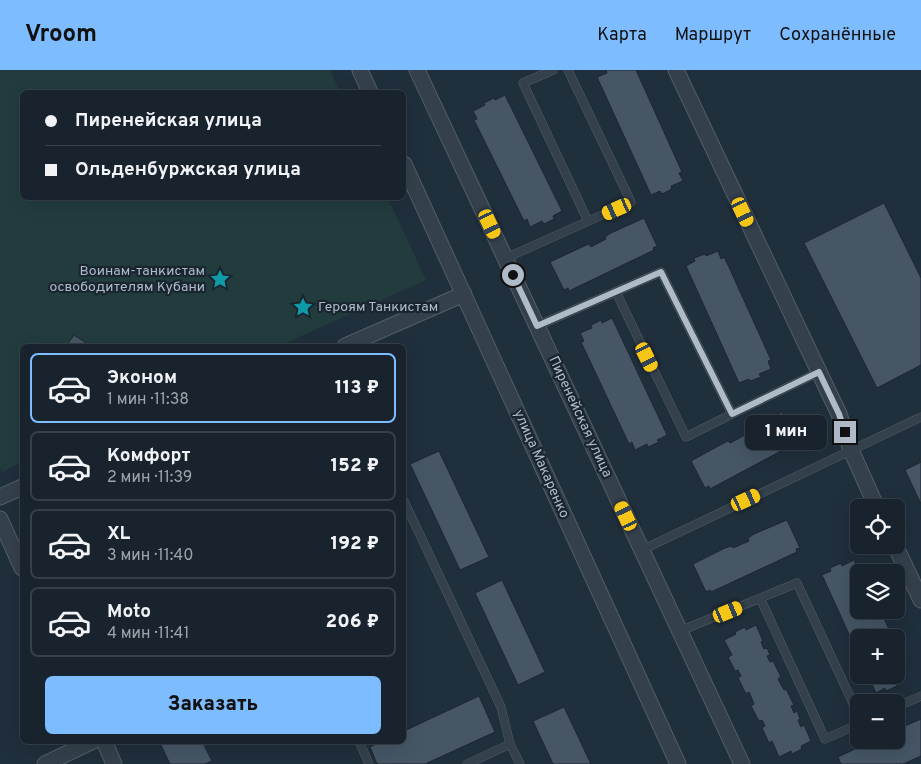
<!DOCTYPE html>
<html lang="ru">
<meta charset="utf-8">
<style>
:root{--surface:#18232d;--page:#212b35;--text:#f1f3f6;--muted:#9fa4aa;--line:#364049;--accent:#7dbdff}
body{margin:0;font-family:Overpass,sans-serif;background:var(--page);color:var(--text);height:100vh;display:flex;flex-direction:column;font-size:19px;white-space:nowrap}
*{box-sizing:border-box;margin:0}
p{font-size:16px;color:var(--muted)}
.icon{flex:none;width:28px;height:28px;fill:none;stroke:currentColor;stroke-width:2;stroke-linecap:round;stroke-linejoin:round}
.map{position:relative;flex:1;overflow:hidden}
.panel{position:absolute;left:20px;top:274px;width:386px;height:400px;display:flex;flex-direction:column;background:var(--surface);border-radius:8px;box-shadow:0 5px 20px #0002,0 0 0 1px var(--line)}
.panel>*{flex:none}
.top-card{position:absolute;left:20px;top:20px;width:386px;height:110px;border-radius:8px;box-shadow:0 5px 20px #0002,0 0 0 1px var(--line);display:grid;align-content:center;height:110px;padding:0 25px;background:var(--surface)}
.buttons{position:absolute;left:850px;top:429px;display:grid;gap:10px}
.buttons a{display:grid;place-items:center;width:55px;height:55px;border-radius:8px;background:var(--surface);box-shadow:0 5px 20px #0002,0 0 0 1px var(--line);font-size:25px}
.end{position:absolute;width:22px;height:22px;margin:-11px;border:6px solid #afbbc8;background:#111;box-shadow:0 0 0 2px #111}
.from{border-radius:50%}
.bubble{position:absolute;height:35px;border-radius:8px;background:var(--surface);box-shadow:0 5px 20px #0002,0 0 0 1px var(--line);font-size:16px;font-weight:800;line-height:35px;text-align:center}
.car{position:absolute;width:15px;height:30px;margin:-15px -8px;border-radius:6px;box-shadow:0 0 4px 1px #0007;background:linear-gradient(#f5c518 24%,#345 0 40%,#f5c518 0 76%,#345 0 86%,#f5c518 0)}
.top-card b{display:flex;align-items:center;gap:18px;height:48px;font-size:19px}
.top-card b+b{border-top:1px solid var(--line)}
.top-card i{width:12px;height:12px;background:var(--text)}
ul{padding:9px 0 0;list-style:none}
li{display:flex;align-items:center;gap:15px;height:70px;margin:0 10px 8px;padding:0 15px;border:2px solid var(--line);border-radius:8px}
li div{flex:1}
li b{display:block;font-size:19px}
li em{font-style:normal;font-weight:800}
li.active{border-color:var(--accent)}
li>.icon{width:45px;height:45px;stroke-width:1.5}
.primary-button{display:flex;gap:10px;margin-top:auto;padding:10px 25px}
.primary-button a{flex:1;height:58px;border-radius:8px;background:var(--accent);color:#111;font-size:20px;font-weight:800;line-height:58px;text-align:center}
header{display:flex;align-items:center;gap:30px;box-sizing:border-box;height:70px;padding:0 25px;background:var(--accent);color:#111}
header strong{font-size:24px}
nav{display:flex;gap:28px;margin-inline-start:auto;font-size:18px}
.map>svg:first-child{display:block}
.green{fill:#223c3d}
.building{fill:#465665;stroke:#1b2732}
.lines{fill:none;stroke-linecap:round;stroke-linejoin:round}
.service-casing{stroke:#525e69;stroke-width:9}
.minor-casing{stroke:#525e69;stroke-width:17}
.service{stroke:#34404c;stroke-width:8}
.minor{stroke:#34404c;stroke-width:15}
.route{stroke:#afbbc8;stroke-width:6}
.labels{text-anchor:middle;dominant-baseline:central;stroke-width:4.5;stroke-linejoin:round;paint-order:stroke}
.poi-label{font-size:14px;fill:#afbbc8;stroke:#192530;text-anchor:end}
.street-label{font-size:14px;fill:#afbbc8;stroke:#192530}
</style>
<header>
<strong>Vroom</strong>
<nav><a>Карта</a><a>Маршрут</a><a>Сохранённые</a></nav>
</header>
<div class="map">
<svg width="921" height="694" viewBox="0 0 921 694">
<rect width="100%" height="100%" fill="#202f3c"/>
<path class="green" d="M 0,0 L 330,0 L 340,22 L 22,22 L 22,128 L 388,128 L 426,210 L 279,276 L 22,276 L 22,392 L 2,402 L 0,396 Z"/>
<path class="building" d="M 606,0 L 636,0 L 682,102 L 679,103 L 683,111 L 671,116 L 672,119 L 662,124 L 660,121 L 651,125 L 597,7 L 607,3 Z
M 505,25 L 562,141 L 553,146 L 554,149 L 544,154 L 542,151 L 530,157 L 527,149 L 524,151 L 474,50 L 477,49 L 473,41 L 485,35 L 484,33 L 494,28 L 495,30 Z
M 884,133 L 921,208 L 921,295 L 877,318 L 804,173 Z
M 644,148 L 657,176 L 653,178 L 654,180 L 569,221 L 568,218 L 564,220 L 550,192 L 582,177 L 589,174 L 591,177 L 606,169 L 605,167 L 611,163 Z
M 718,181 L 721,189 L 724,187 L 728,195 L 771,290 L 768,291 L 771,299 L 759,304 L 761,307 L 750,311 L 749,309 L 739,313 L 686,196 L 695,191 L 694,188 L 705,184 L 706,186 Z
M 612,248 L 667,365 L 657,370 L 659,372 L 648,377 L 647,374 L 635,380 L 632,372 L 629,374 L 581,272 L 584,271 L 580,263 L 592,258 L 591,255 L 601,250 L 602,253 Z
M 74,265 L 91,276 L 66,276 Z
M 782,342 L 796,369 L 792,371 L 794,374 L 710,419 L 709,416 L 705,418 L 691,391 L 722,374 L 728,371 L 730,373 L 745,365 L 744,363 L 750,358 Z
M 439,381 L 489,487 L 460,500 L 410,394 Z
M 921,392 L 921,434 L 905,400 Z
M 787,450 L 800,478 L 796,479 L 797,482 L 711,522 L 710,520 L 706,522 L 693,494 L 725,478 L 732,476 L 733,478 L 749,471 L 748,468 L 754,464 Z
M 854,490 L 857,498 L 860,497 L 863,502 L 859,502 L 859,540 L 880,540 L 893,568 L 859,568 L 859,586 L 822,505 L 831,501 L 830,498 L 841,493 L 842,496 Z
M 502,510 L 545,602 L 518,615 L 475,523 Z
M 756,555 L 763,571 L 761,572 L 764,579 L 767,578 L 770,585 L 767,586 L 770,592 L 773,591 L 781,607 L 778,609 L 784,620 L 786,619 L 794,635 L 791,636 L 794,643 L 797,641 L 800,649 L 798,650 L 801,657 L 804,655 L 811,671 L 801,676 L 802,679 L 792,684 L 791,681 L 779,687 L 772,671 L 769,673 L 762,658 L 765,656 L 762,650 L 759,651 L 751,636 L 754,634 L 749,622 L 746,624 L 738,608 L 741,606 L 738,600 L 735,601 L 728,587 L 732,585 L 724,570 L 736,564 L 735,562 L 745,557 L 746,560 Z
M 896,575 L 907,599 L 904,600 L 907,608 L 896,613 L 897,616 L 886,621 L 885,618 L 876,623 L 868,605 L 896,605 Z
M 479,626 L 495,662 L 425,694 L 377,694 L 370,677 L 382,671 L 404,671 L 404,661 Z
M 564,637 L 591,694 L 553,694 L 533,651 Z
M 921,649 L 921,686 L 903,694 L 841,694 L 838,687 L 870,672 L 896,670 L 896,660 Z
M 159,671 L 202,671 L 212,691 L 205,694 L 170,694 Z"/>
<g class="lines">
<defs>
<path id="service" d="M 553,0 L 523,13 L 588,151
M 506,188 L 631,132 L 568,0
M 616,222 L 686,367 L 732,344
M 537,256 L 661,202 L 732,344 L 819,302
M 404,431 L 501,637 L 510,674
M 642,480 L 921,347
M 760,528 L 825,669 L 859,654
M 680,561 L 797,513 L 859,646
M 896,637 L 921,626
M 359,671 L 369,694
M 467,694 L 510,674 L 520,694"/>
<path id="minor" d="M 360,0 L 370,22
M 417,0 L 742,694
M 676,0 L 839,344 L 851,380 L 877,438
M 404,94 L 678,694
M 345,276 L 464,224
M 0,427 L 22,417
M 0,449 L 22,498
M 895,475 L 921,530
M 104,671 L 114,694
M 45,694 L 93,671"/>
</defs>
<use href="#service" class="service-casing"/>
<use href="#minor" class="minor-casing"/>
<use href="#service" class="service"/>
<use href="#minor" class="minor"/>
</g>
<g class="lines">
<path class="route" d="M 513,205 L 537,256 L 661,202 L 732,344 L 819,302 L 839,344 L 845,362"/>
</g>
<defs>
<symbol id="sight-bare" viewBox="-9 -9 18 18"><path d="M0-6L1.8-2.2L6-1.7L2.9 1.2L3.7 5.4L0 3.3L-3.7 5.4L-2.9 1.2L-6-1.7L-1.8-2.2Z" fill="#0f9aa8" stroke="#192530" stroke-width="2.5" paint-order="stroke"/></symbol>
</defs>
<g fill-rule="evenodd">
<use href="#sight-bare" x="206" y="195" width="28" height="28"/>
<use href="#sight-bare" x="289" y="223" width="28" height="28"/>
</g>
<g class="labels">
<g class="poi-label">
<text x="205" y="201">Воинам-танкистам<tspan x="205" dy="16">освободителям Кубани</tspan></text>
<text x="318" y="237" text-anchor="start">Героям Танкистам</text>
</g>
<g class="street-label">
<text transform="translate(580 347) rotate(65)">Пиренейская улица</text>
<text transform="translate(541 394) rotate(66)">улица Макаренко</text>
</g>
</g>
</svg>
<div class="buttons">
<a><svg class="icon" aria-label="locate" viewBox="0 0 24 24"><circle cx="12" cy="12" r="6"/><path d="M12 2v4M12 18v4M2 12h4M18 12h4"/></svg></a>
<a><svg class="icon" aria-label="layers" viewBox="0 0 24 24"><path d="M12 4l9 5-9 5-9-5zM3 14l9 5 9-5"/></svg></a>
<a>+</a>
<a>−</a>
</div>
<i class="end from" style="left:513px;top:205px"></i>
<i class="end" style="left:845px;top:362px"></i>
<div class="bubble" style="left:745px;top:345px;width:82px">1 мин</div>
<i class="car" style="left:617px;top:139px;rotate:246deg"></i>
<i class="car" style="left:743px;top:142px;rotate:155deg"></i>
<i class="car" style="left:490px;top:154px;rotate:155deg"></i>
<i class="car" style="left:647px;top:287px;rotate:154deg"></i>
<i class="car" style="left:746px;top:430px;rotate:65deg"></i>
<i class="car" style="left:626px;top:446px;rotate:335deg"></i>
<i class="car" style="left:728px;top:542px;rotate:68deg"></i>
<div class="top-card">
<b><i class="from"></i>Пиренейская улица</b>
<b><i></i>Ольденбуржская улица</b>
</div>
<section class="panel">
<ul>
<li class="active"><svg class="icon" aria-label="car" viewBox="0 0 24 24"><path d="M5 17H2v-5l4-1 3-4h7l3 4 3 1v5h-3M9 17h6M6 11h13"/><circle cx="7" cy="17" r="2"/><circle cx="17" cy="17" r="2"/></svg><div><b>Эконом</b><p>1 мин · 11:38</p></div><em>113 ₽</em></li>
<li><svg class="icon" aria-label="car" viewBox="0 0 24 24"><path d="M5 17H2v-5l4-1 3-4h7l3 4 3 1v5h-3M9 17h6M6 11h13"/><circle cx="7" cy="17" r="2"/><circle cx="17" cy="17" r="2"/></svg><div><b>Комфорт</b><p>2 мин · 11:39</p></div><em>152 ₽</em></li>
<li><svg class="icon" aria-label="car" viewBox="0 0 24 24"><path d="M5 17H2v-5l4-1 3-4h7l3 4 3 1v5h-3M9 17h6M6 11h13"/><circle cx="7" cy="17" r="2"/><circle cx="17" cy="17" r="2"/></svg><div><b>XL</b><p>3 мин · 11:40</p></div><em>192 ₽</em></li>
<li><svg class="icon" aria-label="car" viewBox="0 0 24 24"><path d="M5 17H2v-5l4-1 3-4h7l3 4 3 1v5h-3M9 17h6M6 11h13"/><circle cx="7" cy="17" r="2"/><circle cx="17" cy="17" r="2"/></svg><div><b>Moto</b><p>4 мин · 11:41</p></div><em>206 ₽</em></li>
</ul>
<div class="primary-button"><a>Заказать</a></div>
</section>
</div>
